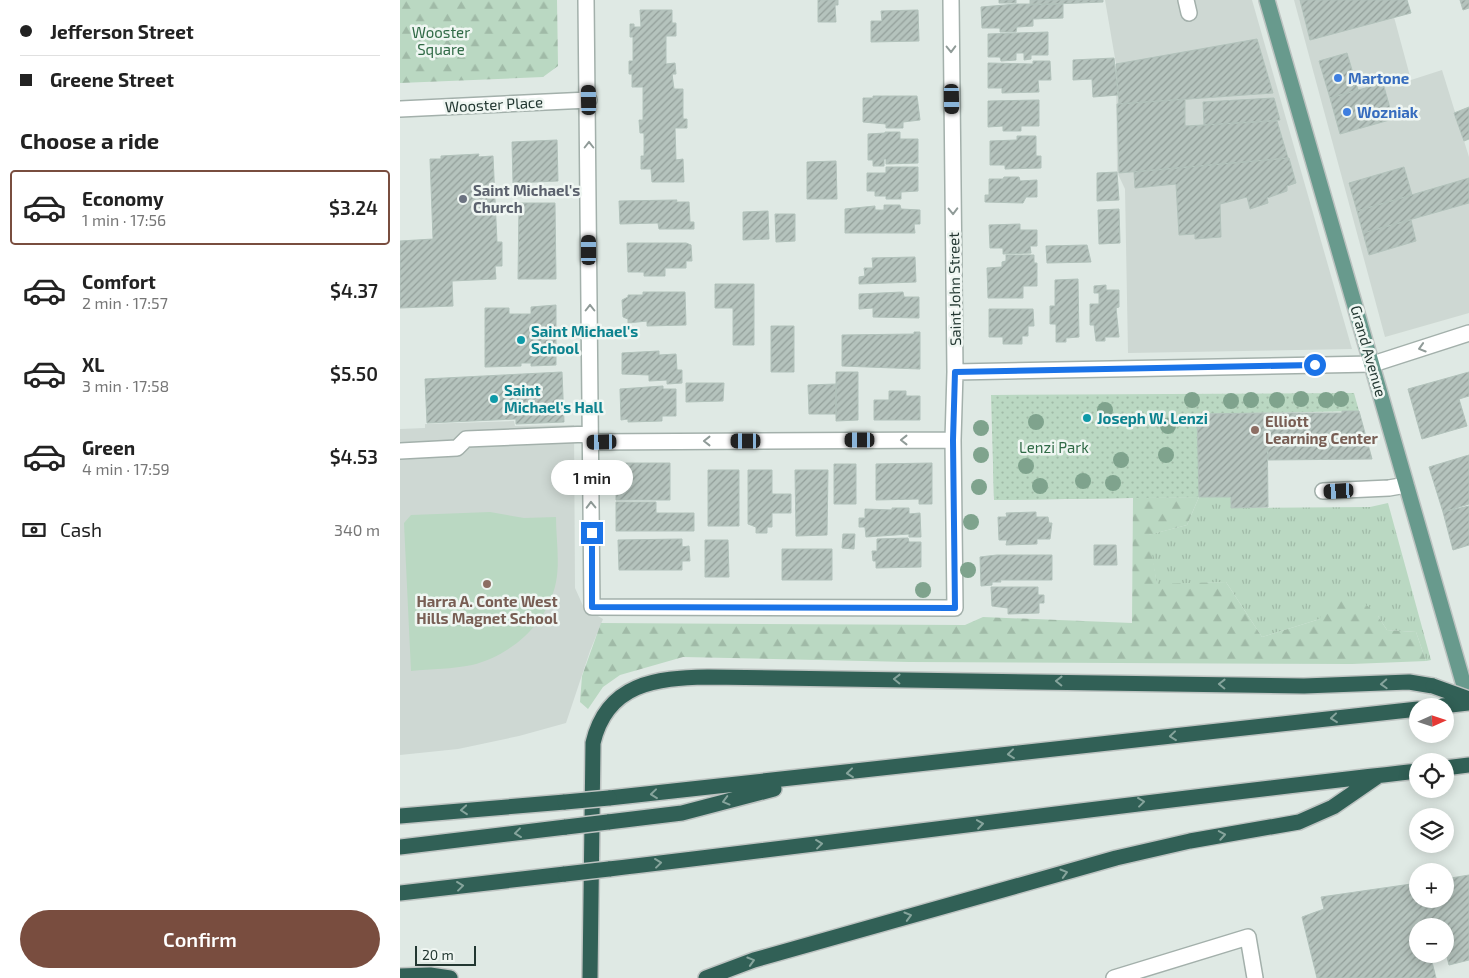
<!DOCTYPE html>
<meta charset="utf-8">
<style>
:root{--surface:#fff;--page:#f2f2f2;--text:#222;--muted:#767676;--line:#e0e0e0;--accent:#794d3f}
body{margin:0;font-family:"Exo 2",sans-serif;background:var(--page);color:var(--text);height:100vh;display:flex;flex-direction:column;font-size:19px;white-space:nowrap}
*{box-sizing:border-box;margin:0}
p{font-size:16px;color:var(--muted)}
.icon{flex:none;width:28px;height:28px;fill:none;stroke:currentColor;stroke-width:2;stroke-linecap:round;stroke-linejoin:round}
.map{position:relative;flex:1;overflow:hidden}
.panel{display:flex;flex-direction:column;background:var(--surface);width:400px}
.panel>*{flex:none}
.guide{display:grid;align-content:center;height:110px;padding:0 20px;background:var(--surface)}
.needle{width:32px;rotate:87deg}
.controls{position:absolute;left:1009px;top:698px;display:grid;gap:10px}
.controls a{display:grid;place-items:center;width:45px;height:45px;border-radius:50%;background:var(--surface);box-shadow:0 2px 12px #0003;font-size:25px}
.scale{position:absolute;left:15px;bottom:12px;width:61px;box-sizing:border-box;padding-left:5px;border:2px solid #223731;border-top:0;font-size:14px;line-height:18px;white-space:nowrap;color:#223731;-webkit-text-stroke:4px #eff6f2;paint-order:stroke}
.end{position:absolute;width:22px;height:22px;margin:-11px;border:6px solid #1a73e8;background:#fff;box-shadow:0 0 0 2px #fff}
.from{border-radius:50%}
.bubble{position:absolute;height:35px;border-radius:18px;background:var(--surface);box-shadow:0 2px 12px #0003;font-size:16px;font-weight:600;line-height:35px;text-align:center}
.car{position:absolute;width:15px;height:30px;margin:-15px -8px;border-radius:6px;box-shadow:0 0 4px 1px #0007;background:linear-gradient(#222 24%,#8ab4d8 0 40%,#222 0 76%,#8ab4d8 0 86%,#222 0)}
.guide b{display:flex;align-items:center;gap:18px;height:48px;font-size:19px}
.guide b+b{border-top:1px solid var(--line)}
.guide i{width:12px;height:12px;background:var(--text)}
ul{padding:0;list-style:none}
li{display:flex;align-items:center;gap:15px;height:75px;margin:0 10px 8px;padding:0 10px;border:2px solid transparent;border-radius:5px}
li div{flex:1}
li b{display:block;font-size:19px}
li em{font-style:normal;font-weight:600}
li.selected{border-color:var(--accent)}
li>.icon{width:45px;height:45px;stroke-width:1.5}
h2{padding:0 20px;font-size:22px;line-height:60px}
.pay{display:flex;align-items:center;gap:12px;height:55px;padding:0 20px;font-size:19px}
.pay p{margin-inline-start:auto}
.action{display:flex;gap:10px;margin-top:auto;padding:10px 20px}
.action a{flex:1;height:58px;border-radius:30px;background:var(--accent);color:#fff;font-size:20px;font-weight:600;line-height:58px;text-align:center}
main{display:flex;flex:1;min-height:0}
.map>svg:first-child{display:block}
.built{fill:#ced8d3}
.grass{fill:url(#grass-tufts)}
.forest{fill:url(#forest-firs)}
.park{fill:url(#park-dots)}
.pitch{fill:#bad8c2}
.building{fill:url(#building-hatch);stroke:#b2c2bb}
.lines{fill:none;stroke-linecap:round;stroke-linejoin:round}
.minor-casing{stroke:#a3b0ab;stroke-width:18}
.major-casing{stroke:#bdc3c1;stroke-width:18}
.highway-casing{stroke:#bdc3c1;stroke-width:18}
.minor{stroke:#fff;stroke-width:15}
.major{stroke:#689a8d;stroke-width:15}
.highway{stroke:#316056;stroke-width:15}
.highway-bridge-casing{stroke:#bdc3c1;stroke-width:18;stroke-linecap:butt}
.highway-bridge{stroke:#316056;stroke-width:15}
.tree{fill:#7fa38d}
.oneway{stroke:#909b98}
.oneway2{stroke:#86a49c}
.route{stroke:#1a73e8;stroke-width:6}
.shop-dot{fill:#3f7fe0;stroke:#eff6f2;stroke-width:2}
.worship-dot{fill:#6b7280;stroke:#eff6f2;stroke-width:2}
.culture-dot{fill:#0f9aa8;stroke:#eff6f2;stroke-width:2}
.education-dot{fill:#8d6e63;stroke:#eff6f2;stroke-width:2}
.labels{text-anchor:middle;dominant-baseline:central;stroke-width:5;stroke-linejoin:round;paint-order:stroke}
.park-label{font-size:15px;fill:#306a46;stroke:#eff6f2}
.shop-label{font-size:15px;font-weight:bold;fill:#366cbe;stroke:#eff6f2;text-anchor:start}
.street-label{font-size:15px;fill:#223731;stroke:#eff6f2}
.worship-label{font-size:15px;font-weight:bold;fill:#5b616d;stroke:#eff6f2;text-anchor:start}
.culture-label{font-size:15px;font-weight:bold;fill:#0d838f;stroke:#eff6f2;text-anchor:start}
.education-label{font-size:15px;font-weight:bold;fill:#785e54;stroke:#eff6f2;text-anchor:start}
</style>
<main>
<section class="panel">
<div class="guide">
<b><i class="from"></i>Jefferson Street</b>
<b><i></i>Greene Street</b>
</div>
<h2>Choose a ride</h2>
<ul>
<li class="selected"><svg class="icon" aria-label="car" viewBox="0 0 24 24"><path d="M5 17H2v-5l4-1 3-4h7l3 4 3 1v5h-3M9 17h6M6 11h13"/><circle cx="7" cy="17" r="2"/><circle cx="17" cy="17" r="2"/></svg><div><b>Economy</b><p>1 min · 17:56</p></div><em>$3.24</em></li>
<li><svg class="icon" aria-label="car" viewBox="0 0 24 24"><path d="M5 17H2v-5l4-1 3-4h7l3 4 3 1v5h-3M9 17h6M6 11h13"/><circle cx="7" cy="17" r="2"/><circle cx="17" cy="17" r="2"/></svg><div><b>Comfort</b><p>2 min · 17:57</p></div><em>$4.37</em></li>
<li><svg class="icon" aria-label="car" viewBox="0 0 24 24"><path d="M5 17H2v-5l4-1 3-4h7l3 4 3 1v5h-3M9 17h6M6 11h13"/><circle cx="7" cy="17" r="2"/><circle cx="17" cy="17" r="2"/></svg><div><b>XL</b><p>3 min · 17:58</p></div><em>$5.50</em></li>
<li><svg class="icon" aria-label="car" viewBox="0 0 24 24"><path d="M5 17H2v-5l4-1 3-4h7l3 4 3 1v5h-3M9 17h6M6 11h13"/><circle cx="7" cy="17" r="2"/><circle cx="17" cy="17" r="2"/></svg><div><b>Green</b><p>4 min · 17:59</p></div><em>$4.53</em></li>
</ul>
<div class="pay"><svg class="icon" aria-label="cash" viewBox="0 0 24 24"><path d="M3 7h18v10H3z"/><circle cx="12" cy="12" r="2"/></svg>Cash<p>340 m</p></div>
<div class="action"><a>Confirm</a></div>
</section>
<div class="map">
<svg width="1069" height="978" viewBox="0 0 1069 978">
<defs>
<pattern id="grass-tufts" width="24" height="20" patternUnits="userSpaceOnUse" patternTransform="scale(1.25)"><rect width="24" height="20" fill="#bad8c2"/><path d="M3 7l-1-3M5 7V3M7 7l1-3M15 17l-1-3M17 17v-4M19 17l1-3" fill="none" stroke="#a0baa7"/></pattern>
<pattern id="forest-firs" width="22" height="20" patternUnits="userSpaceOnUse" patternTransform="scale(1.25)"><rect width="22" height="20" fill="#bad8c2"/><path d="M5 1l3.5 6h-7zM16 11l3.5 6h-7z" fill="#a0baa7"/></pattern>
<pattern id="park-dots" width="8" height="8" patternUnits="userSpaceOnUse" patternTransform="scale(1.25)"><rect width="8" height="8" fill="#bad8c2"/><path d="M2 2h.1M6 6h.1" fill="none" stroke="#a0baa7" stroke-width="1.8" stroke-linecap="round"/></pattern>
<pattern id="building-hatch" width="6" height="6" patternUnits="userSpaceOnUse" patternTransform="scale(1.25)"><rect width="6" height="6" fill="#b5c3bd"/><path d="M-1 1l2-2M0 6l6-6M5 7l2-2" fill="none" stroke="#939f9a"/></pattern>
</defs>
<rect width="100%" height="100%" fill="#dfe9e4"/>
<path class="built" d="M 705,0 L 852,0 L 952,349 L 728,353 L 725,189 L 717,172 L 716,64 Z
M 894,0 L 1007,0 L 1011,13 L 994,17 L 1011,80 L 1042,70 L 1069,157 L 1069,313 L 985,337 Z
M 114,421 L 115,426 L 174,425 L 175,588 L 184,608 L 203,619 L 190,651 L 166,723 L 119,736 L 58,749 L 0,755 L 0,429 L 25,428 L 25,424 Z"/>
<path class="grass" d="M 797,414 L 799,497 L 831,497 L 831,508 L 970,507 L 988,503 L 1031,660 L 1026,661 L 1016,632 L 987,630 L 978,616 L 920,619 L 862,637 L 826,582 L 757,585 L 748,535 L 787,525 L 799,497 L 594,500 L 593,456 L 599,449 Z"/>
<path class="forest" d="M 0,0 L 157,0 L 158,66 L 143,77 L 0,83 Z
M 799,497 L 787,525 L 749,535 L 757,584 L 826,582 L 862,637 L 920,619 L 924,602 L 958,597 L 978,616 L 987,630 L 1016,632 L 1026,661 L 952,664 L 509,662 L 283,657 L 220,675 L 203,687 L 188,709 L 180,702 L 182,676 L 201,623 L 565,625 L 583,617 L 732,623 L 733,498 Z"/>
<path class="park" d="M 954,393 L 959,411 L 798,414 L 799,497 L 594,500 L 591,395 Z"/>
<path class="pitch" d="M 90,512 L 124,518 L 156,517 C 156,538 160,562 156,582 C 148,623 112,655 72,665 C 53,669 31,669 11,671 L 4,523 L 11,515 Z"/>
<path class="building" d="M 418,0 L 438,0 L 438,5 L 435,5 L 436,22 L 418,22 Z
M 599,0 L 616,0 L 616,3 L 599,3 Z
M 630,0 L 703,0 L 703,2 L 630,5 Z
M 900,0 L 1007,0 L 1011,13 L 910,40 Z
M 1060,0 L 1069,0 L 1069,8 L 1063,10 Z
M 617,4 L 663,4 L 663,18 L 633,19 L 633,26 L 617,27 L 616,32 L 600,32 L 600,28 L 582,28 L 581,7 Z
M 240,10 L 272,10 L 272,23 L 276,23 L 276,36 L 266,36 L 266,64 L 275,63 L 276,74 L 272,74 L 274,89 L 283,89 L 283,119 L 287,119 L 287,128 L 275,128 L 276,160 L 283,159 L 284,182 L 252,182 L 251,169 L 241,169 L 241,156 L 244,156 L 244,133 L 240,133 L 239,120 L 243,120 L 243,87 L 232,87 L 232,74 L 229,74 L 229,61 L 233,61 L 233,37 L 230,37 L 230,24 L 234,24 L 234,27 L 241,27 Z
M 518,10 L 519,41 L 471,42 L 471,21 L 482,21 L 481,11 Z
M 648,32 L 648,55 L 631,55 L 631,59 L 624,60 L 624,53 L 616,53 L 616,60 L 601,61 L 600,57 L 588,57 L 588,34 Z
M 857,39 L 873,93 L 719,104 L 716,64 Z
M 947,53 L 958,90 L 930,98 L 919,61 Z
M 714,58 L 718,95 L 693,97 L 692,79 L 673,80 L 673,60 Z
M 633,61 L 650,61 L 651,80 L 638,80 L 639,92 L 602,93 L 602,88 L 588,88 L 588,63 L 633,64 Z
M 983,83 L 993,119 L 940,134 L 930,98 Z
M 473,96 L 517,96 L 520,120 L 503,122 L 503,128 L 486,128 L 486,124 L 463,122 L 463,98 L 473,98 Z
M 874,98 L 880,120 L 804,125 L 803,102 Z
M 785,99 L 785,126 L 877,121 L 888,158 L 719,173 L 717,104 Z
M 639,100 L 639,126 L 621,126 L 621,131 L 603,131 L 603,126 L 588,127 L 588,101 Z
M 1069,107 L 1069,139 L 1064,141 L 1054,113 Z
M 485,132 L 500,132 L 500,139 L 518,139 L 518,163 L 486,164 L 486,159 L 484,159 L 484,166 L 473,166 L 473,160 L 468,160 L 468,134 L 485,133 Z
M 617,136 L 636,136 L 636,156 L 641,156 L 641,168 L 605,169 L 605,165 L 590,165 L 590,141 L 617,140 Z
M 157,140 L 158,181 L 113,183 L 112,142 Z
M 79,154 L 78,157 L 93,156 L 97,242 L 102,242 L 102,266 L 95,266 L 96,279 L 52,281 L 53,306 L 0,308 L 0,241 L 33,239 L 30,159 L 41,159 L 41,156 Z
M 889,158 L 896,183 L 887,186 L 887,191 L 867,198 L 868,203 L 850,209 L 847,197 L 820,204 L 821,237 L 795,239 L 795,234 L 779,235 L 776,184 L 735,188 L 734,172 Z
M 436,161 L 437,199 L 407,199 L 407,162 Z
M 486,167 L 518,167 L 518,191 L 501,192 L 501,199 L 486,199 L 486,196 L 475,196 L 475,191 L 467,191 L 467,173 L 486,173 Z
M 1004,167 L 1012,195 L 957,211 L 949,183 Z
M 717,172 L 719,200 L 697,201 L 697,173 Z
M 604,177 L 619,177 L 620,181 L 637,180 L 637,197 L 626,197 L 623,203 L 585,202 L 585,195 L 589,195 L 589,179 L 603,179 Z
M 1069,178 L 1069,203 L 963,233 L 957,211 Z
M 277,200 L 276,202 L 289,202 L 290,222 L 294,222 L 294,229 L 259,229 L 258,223 L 220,224 L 219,201 Z
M 119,203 L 155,203 L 156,279 L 118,279 Z
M 484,205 L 500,205 L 501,209 L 520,210 L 520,224 L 514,224 L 515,233 L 445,233 L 445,209 L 475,206 L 475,210 L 484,210 Z
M 719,209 L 720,243 L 699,244 L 698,210 Z
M 368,211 L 369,239 L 343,240 L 343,212 Z
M 375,214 L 395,214 L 395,241 L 376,242 Z
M 1011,220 L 1016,241 L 969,255 L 963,233 Z
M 620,224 L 620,230 L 637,230 L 637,246 L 630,246 L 631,253 L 603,254 L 603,248 L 590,248 L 589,225 Z
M 227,243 L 286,243 L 291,245 L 292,261 L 286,261 L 286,268 L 265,268 L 265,276 L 244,276 L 244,272 L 228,272 Z
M 687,245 L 691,262 L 647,263 L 646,246 Z
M 606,255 L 634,255 L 634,263 L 637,263 L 637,286 L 623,286 L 623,298 L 588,298 L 587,268 L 602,267 L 602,262 L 606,261 Z
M 515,257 L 516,282 L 459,284 L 459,277 L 465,276 L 464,268 L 473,268 L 472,258 Z
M 678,279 L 679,337 L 666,338 L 666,342 L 656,342 L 656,324 L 650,324 L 650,306 L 655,306 L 655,280 Z
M 315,284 L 354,284 L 354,345 L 333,345 L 333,308 L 315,308 Z
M 706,285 L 706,290 L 719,290 L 719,307 L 716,308 L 719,337 L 705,337 L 705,341 L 696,341 L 694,325 L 690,325 L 690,304 L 699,304 L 699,293 L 694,293 L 694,286 Z
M 243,292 L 285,292 L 286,325 L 247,326 L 247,321 L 228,323 L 228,319 L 223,317 L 222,300 L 228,297 L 228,295 L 243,295 Z
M 503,292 L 504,297 L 519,297 L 519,318 L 473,317 L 473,308 L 459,309 L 459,294 Z
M 156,305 L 156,365 L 131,366 L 131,363 L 121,363 L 121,366 L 85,367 L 85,308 L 109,308 L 109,314 L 131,314 L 131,307 Z
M 589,309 L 633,309 L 634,326 L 628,326 L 628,336 L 622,336 L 622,344 L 603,344 L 603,337 L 589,337 Z
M 371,326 L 394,326 L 394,372 L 371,372 Z
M 514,332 L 520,332 L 520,369 L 442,366 L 442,335 L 514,334 Z
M 259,351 L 259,355 L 276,354 L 277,370 L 282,370 L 282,383 L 267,384 L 267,380 L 249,381 L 249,375 L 222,374 L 222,353 Z
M 162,372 L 164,422 L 116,424 L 116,419 L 27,423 L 25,379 Z
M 436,372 L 458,372 L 458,420 L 436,421 Z
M 1069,372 L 1069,396 L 1059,399 L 1067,426 L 1022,439 L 1008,389 Z
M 286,383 L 324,383 L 323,401 L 286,402 Z
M 436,384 L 436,414 L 409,414 L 408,385 Z
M 263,386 L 263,389 L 276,389 L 276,416 L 262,416 L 262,421 L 228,422 L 228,419 L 221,420 L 220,389 Z
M 489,391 L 506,391 L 506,396 L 520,396 L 520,420 L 474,420 L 474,400 L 489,400 Z
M 942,411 L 959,411 L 972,459 L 868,460 L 867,413 L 942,413 Z
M 867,413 L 868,507 L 831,508 L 831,497 L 799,497 L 797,414 Z
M 1069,455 L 1069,504 L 1043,512 L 1029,467 Z
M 216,463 L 270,463 L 270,500 L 216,500 Z
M 532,463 L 532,504 L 519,504 L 519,499 L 476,500 L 476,464 Z
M 434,464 L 456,464 L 456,504 L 434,504 Z
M 308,470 L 339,470 L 339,526 L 308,526 Z
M 348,470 L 372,470 L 372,494 L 391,494 L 391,513 L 372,513 L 372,527 L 367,527 L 367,533 L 356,533 L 356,527 L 348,524 Z
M 395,470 L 428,470 L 427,535 L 396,536 Z
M 216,502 L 256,502 L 256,513 L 294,513 L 294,531 L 216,531 Z
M 1069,506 L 1069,545 L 1053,550 L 1043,512 Z
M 492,508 L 509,508 L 509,514 L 520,513 L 521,537 L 509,537 L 509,534 L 466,537 L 465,527 L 459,527 L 459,518 L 465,518 L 465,509 L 492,510 Z
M 636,512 L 636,517 L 648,517 L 649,523 L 652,523 L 650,539 L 637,539 L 637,544 L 606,545 L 607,540 L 599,540 L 598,517 L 607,517 L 606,513 Z
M 443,534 L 455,534 L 454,549 L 442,548 Z
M 508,538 L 509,542 L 521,542 L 521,567 L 476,568 L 476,561 L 473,561 L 472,551 L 477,551 L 477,539 Z
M 282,539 L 282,547 L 289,546 L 290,561 L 282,561 L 282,570 L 219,570 L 218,540 Z
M 305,540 L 328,540 L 329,577 L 305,577 Z
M 694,545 L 716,545 L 717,565 L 694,565 Z
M 382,549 L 432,549 L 432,580 L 382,580 Z
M 597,555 L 652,555 L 652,580 L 600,580 L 601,582 L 592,582 L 592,585 L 581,586 L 580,557 Z
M 591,587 L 638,587 L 638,595 L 644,595 L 644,603 L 639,603 L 639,613 L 608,614 L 608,608 L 592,606 Z
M 1069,875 L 1069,960 L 1049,965 L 1045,949 L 1045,926 L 1018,926 L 1018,954 L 1030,954 L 1036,978 L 917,978 L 902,917 L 924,909 L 921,897 L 1018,883 L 1018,899 L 1045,899 L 1045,879 Z"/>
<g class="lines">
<defs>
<path id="minor" d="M 186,0 L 192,607 L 555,608 L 553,440 L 555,372 L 551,0
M 786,0 L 789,13
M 0,109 L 189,100
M 555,372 L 973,364 L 1069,333
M 190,442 L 553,440
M 0,451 L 57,448 L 66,439 L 190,434
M 923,491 L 989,488 L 1006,485
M 714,978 L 848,937 L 855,978"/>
<path id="major" d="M 867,0 L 1069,703"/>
<path id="highway" d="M 1045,768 L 1069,765
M 209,798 L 1018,709
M 0,816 L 165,802
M 208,822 L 282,813 L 374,789
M 0,847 L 166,827
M 209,869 C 479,837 748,801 1018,771
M 0,893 L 165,874
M 0,976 L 30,975 L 50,978
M 190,978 L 193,743 C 207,683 256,678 308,677 L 904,686 L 1009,682 L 1033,686
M 306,978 L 354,960 L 716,858 L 790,841 L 899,822 L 933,807 L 978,776"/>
</defs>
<use href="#minor" class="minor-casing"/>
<use href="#major" class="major-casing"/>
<use href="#highway" class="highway-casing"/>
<use href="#minor" class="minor"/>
<use href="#major" class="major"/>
<use href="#highway" class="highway"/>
<defs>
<path id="highway-bridge" d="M 1033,686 L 1069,699
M 1042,706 L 1069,703
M 165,802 L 209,798
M 166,827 L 208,822
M 165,874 L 209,869"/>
</defs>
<use href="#highway-bridge" class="highway-bridge-casing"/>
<use href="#highway-bridge" class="highway-bridge"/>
</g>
<g class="tree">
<circle cx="901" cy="399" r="8"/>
<circle cx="941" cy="399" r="8"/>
<circle cx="792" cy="400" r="8"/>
<circle cx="851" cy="400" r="8"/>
<circle cx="877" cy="400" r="8"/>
<circle cx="926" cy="400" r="8"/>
<circle cx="831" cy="401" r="8"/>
<circle cx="705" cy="410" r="8"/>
<circle cx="636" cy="422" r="8"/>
<circle cx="768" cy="426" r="8"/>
<circle cx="581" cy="428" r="8"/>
<circle cx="581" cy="455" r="8"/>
<circle cx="766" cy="455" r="8"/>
<circle cx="721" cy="460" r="8"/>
<circle cx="626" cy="466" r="8"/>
<circle cx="683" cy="481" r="8"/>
<circle cx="713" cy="483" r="8"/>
<circle cx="640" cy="486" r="8"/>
<circle cx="579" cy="487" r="8"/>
<circle cx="571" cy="522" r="8"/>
<circle cx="568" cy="570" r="8"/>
<circle cx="523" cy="590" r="8"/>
</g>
<defs><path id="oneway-chevron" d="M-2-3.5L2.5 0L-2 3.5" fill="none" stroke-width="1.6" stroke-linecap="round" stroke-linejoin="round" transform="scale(1.25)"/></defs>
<g class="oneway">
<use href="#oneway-chevron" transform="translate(551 49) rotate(89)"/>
<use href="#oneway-chevron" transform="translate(189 145) rotate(-90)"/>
<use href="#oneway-chevron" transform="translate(553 211) rotate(89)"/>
<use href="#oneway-chevron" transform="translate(190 308) rotate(-90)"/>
<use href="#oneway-chevron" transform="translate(1022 348) rotate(163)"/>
<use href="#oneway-chevron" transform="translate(504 440) rotate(180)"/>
<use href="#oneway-chevron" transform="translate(307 441) rotate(180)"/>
<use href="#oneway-chevron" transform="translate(191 505) rotate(-91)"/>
</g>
<g class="oneway2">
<use href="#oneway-chevron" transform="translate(497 679) rotate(-179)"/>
<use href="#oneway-chevron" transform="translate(659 681) rotate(-179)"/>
<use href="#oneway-chevron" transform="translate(822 684) rotate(-179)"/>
<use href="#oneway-chevron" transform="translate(984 684) rotate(177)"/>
<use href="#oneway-chevron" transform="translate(934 718) rotate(174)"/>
<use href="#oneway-chevron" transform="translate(773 736) rotate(174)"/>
<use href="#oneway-chevron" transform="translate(611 754) rotate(174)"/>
<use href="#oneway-chevron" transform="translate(450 773) rotate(174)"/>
<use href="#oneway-chevron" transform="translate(254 794) rotate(174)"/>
<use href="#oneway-chevron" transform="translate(326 801) rotate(165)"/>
<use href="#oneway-chevron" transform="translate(741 802) rotate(-7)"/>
<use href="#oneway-chevron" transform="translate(64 810) rotate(175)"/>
<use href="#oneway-chevron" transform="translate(580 824) rotate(-8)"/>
<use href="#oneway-chevron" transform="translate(118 833) rotate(173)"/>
<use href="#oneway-chevron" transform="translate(822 835) rotate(-10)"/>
<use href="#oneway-chevron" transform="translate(419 844) rotate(-7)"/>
<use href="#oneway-chevron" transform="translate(258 863) rotate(-7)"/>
<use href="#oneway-chevron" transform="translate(664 873) rotate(-16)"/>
<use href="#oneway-chevron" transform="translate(60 886) rotate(-7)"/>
<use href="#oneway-chevron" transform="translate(508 916) rotate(-16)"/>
<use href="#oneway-chevron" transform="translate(351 961) rotate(-17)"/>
</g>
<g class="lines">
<path class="route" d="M 192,533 L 192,607 L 555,608 L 553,440 L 555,372 L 915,365"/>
</g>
<g class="shop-dot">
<circle cx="938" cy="78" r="5"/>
<circle cx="947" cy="112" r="5"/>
</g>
<circle class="worship-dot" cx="63" cy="199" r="5"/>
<g class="culture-dot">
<circle cx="121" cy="340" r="5"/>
<circle cx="94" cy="399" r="5"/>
<circle cx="687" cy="418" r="5"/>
</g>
<g class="education-dot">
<circle cx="855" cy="430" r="5"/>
<circle cx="87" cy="584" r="5"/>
</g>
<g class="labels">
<g class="park-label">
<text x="41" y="32">Wooster<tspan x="41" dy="17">Square</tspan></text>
<text x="654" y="447">Lenzi Park</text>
</g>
<g class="shop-label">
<text x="948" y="78">Martone</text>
<text x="957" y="112">Wozniak</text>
</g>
<g class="street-label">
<text transform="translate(94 104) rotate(-3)">Wooster Place</text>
<text transform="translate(554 289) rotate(-91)">Saint John Street</text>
<text transform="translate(969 351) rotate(74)">Grand Avenue</text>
</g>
<g class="worship-label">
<text x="73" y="190">Saint Michael's<tspan x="73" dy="17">Church</tspan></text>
</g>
<g class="culture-label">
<text x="131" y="331">Saint Michael's<tspan x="131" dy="17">School</tspan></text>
<text x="104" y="390">Saint<tspan x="104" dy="17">Michael's Hall</tspan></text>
<text x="697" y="418">Joseph W. Lenzi</text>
</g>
<g class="education-label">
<text x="865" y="421">Elliott<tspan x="865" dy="17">Learning Center</tspan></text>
<text x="87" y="601" text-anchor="middle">Harra A. Conte West<tspan x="87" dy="17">Hills Magnet School</tspan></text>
</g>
</g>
</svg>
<div class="controls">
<a><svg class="needle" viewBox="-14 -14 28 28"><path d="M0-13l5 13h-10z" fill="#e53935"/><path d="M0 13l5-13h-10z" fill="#767676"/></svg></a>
<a><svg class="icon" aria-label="locate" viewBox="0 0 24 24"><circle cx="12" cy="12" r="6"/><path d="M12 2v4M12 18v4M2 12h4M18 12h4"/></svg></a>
<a><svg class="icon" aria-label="layers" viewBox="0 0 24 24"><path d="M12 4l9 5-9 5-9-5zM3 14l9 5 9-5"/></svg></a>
<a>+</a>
<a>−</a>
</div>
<div class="scale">20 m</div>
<i class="end from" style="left:915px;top:365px"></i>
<i class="end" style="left:192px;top:533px"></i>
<div class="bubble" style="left:151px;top:460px;width:82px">1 min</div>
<i class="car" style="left:552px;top:99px;rotate:179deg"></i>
<i class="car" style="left:189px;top:100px;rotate:359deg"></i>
<i class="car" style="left:189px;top:250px;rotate:0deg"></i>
<i class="car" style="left:460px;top:440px;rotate:270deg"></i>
<i class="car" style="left:346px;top:441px;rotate:270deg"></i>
<i class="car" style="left:202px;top:442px;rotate:269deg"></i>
<i class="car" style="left:939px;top:491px;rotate:267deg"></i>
</div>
</main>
